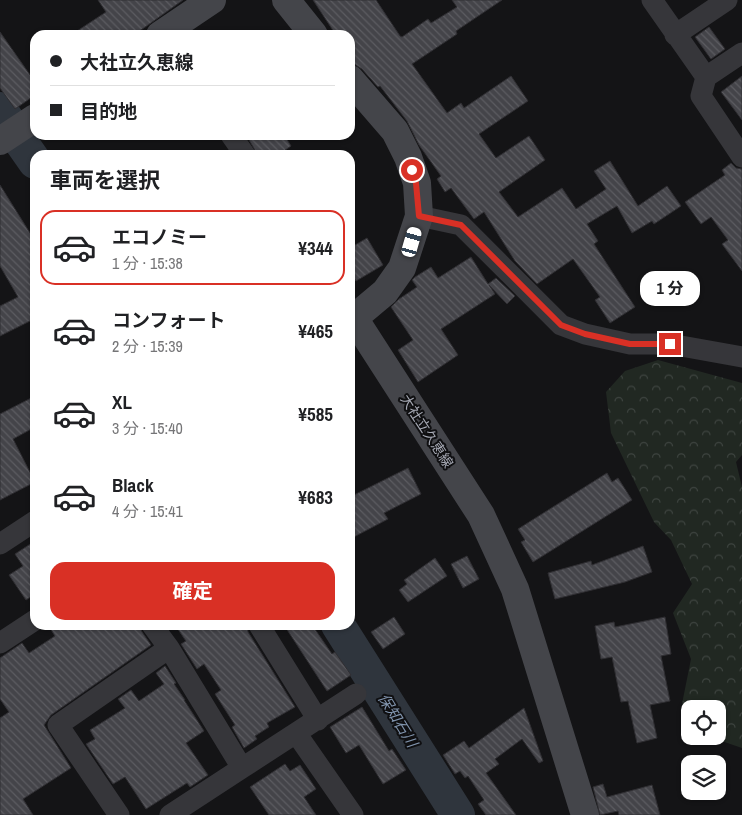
<!DOCTYPE html>
<html lang="ja">
<meta charset="utf-8">
<style>
:root{--surface:#fff;--page:#f6f6f6;--text:#202124;--muted:#757577;--line:#e0e0e0;--accent:#d93025}
body{margin:0;font-family:"Archivo Narrow","Noto Sans JP",sans-serif;background:var(--page);color:var(--text);height:100vh;display:flex;flex-direction:column;font-size:19px;white-space:nowrap}
*{box-sizing:border-box;margin:0}
p{font-size:16px;color:var(--muted)}
.icon{flex:none;width:28px;height:28px;fill:none;stroke:currentColor;stroke-width:2;stroke-linecap:round;stroke-linejoin:round}
.map{position:relative;flex:1;overflow:hidden}
.details{position:absolute;left:30px;top:150px;width:325px;height:480px;display:flex;flex-direction:column;background:var(--surface);border-radius:15px;box-shadow:0 1px 4px #0004}
.details>*{flex:none}
.banner{position:absolute;left:30px;top:30px;width:325px;height:110px;border-radius:15px;box-shadow:0 1px 4px #0004;display:grid;align-content:center;height:110px;padding:0 20px;background:var(--surface)}
.fabs{position:absolute;left:681px;top:700px;display:grid;gap:10px}
.fabs a{display:grid;place-items:center;width:45px;height:45px;border-radius:10px;background:var(--surface);box-shadow:0 1px 4px #0004;font-size:25px}
.end{position:absolute;width:22px;height:22px;margin:-11px;border:6px solid #d93025;background:#fff;box-shadow:0 0 0 2px #fff}
.from{border-radius:50%}
.bubble{position:absolute;height:35px;border-radius:15px;background:var(--surface);box-shadow:0 1px 4px #0004;font-size:16px;font-weight:700;line-height:35px;text-align:center}
.car{position:absolute;width:15px;height:30px;margin:-15px -8px;border-radius:6px;box-shadow:0 0 4px 1px #0007;background:linear-gradient(#fff 24%,#345 0 40%,#fff 0 76%,#345 0 86%,#fff 0)}
.banner b{display:flex;align-items:center;gap:18px;height:48px;font-size:19px}
.banner b+b{border-top:1px solid var(--line)}
.banner i{width:12px;height:12px;background:var(--text)}
ul{padding:0;list-style:none}
li{display:flex;align-items:center;gap:15px;height:75px;margin:0 10px 8px;padding:0 10px;border:2px solid transparent;border-radius:15px}
li div{flex:1}
li b{display:block;font-size:19px}
li em{font-style:normal;font-weight:700}
li.selected{border-color:var(--accent)}
li>.icon{width:45px;height:45px;stroke-width:1.5}
h2{padding:0 20px;font-size:22px;line-height:60px}
.button{display:flex;gap:10px;margin-top:auto;padding:10px 20px}
.button a{flex:1;height:58px;border-radius:15px;background:var(--accent);color:#fff;font-size:20px;font-weight:700;line-height:58px;text-align:center}
.map>svg:first-child{display:block}
.forest{fill:url(#forest-crowns)}
.lines{fill:none;stroke-linecap:round;stroke-linejoin:round}
.river{stroke:#2f353d;stroke-width:34}
.building{fill:url(#building-back-hatch);stroke:#2f2e32}
.street{stroke:#36363a;stroke-width:21}
.secondary{stroke:#44454a;stroke-width:28}
.route{stroke:#d93025;stroke-width:6}
.labels{text-anchor:middle;dominant-baseline:central;stroke-width:4;stroke-linejoin:round;paint-order:stroke}
.street-label{font-size:14px;fill:#a7aab5;stroke:#0f0f11}
.water-label{font-size:15px;font-style:italic;fill:#8194ad;stroke:#0f0f11}
</style>
<div class="map">
<svg width="742" height="815" viewBox="0 0 742 815">
<defs>
<pattern id="forest-crowns" width="20" height="18" patternUnits="userSpaceOnUse" patternTransform="scale(1.25)"><rect width="20" height="18" fill="#212822"/><path d="M2 6a3 3 0 1 1 6 0M12 15a3 3 0 1 1 6 0" fill="none" stroke="#3e4440"/></pattern>
<pattern id="building-back-hatch" width="6" height="6" patternUnits="userSpaceOnUse" patternTransform="scale(1.25)"><rect width="6" height="6" fill="#444449"/><path d="M-1 5l2 2M0 0l6 6M5-1l2 2" fill="none" stroke="#5c5c61"/></pattern>
</defs>
<rect width="100%" height="100%" fill="#141416"/>
<path class="forest" d="M 658,360 L 742,383 L 742,455 L 736,462 L 742,487 L 742,748 L 707,736 L 718,736 L 718,709 L 690,709 L 690,715 L 682,704 L 691,659 L 673,613 L 692,584 L 671,540 L 654,522 L 611,433 L 606,392 L 625,371 Z"/>
<g class="lines">
<path class="river" d="M 0,109 L 8,121
M 21,142 L 35,162
M 338,625 L 458,815"/>
</g>
<path class="building" d="M 98,0 L 183,0 L 134,35 L 71,35 L 106,12 Z
M 313,0 L 376,0 L 400,36 L 402,37 L 428,19 L 431,23 L 457,7 L 452,0 L 502,0 L 456,31 L 457,34 L 412,64 L 447,113 L 461,103 L 464,108 L 511,76 L 528,101 L 479,134 L 496,158 L 529,136 L 545,160 L 499,192 L 518,217 L 562,188 L 576,209 L 606,189 L 594,171 L 610,161 L 638,206 L 667,186 L 681,206 L 654,224 L 652,221 L 632,233 L 617,206 L 587,224 L 598,241 L 594,244 L 635,307 L 610,323 L 595,300 L 600,297 L 573,259 L 537,284 L 515,261 L 484,212 L 474,219 L 451,188 L 445,192 L 437,179 L 441,176 L 419,145 L 407,121 L 380,86 L 378,87 L 362,69 L 354,64 L 350,58 L 350,35 L 336,35 Z
M 709,27 L 725,49 L 711,59 L 695,37 Z
M 0,32 L 35,82 L 35,95 L 15,109 L 0,88 Z
M 742,76 L 742,120 L 721,92 Z
M 246,135 L 284,135 L 291,146 L 278,155 L 258,155 Z
M 731,163 L 736,168 L 742,169 L 742,271 L 722,244 L 728,240 L 711,217 L 701,224 L 685,202 L 725,175 L 722,170 Z
M 0,185 L 35,241 L 35,324 L 32,320 L 0,336 L 0,306 L 18,297 L 0,266 Z
M 367,238 L 383,265 L 356,281 L 350,271 L 350,248 Z
M 471,257 L 488,284 L 496,278 L 515,296 L 507,304 L 489,285 L 495,294 L 441,329 L 458,355 L 418,382 L 398,350 L 413,340 L 391,307 L 399,299 L 417,287 L 412,280 L 415,277 L 431,267 L 438,278 Z
M 35,396 L 35,427 L 13,439 L 35,482 L 0,500 L 0,414 Z
M 408,468 L 421,494 L 384,513 L 388,519 L 350,539 L 350,497 Z
M 607,473 L 612,482 L 618,478 L 632,500 L 533,562 L 521,542 L 525,540 L 518,529 Z
M 35,541 L 35,594 L 26,600 L 9,575 L 23,566 L 15,554 Z
M 643,546 L 652,572 L 625,582 L 555,599 L 548,573 L 591,561 L 592,565 Z
M 467,556 L 479,579 L 463,588 L 451,564 Z
M 435,558 L 447,576 L 408,602 L 399,590 L 407,584 L 404,580 Z
M 394,617 L 405,634 L 383,649 L 371,632 Z
M 665,617 L 671,654 L 661,656 L 670,701 L 650,705 L 657,738 L 637,743 L 628,701 L 621,702 L 612,657 L 601,659 L 595,626 L 614,622 L 615,627 Z
M 48,625 L 139,625 L 142,632 L 151,645 L 51,715 L 44,725 L 71,768 L 23,799 L 33,815 L 0,815 L 0,718 L 9,712 L 0,699 L 0,658 L 22,643 L 29,653 L 55,636 Z
M 175,625 L 247,625 L 248,632 L 295,707 L 267,723 L 269,727 L 255,736 L 257,739 L 244,748 L 232,727 L 235,725 L 215,694 L 221,690 L 204,664 L 197,669 L 181,644 L 186,641 Z
M 284,625 L 312,625 L 332,654 L 335,652 L 351,675 L 327,691 Z
M 165,666 L 176,683 L 174,684 L 185,700 L 184,700 L 204,731 L 186,743 L 208,775 L 190,787 L 187,783 L 146,809 L 125,777 L 113,784 L 86,744 L 95,739 L 90,730 L 125,708 L 118,699 L 131,690 L 139,701 L 164,684 L 156,673 Z
M 362,707 L 389,751 L 392,749 L 406,770 L 383,784 L 359,745 L 346,753 L 330,727 Z
M 524,708 L 543,761 L 539,763 L 522,739 L 495,759 L 499,764 L 486,773 L 516,815 L 486,815 L 478,804 L 484,800 L 468,776 L 465,778 L 460,771 L 455,774 L 443,755 L 464,741 L 469,748 Z
M 285,764 L 290,771 L 300,765 L 316,789 L 304,797 L 316,815 L 269,815 L 250,787 Z
M 603,784 L 607,797 L 652,785 L 660,815 L 619,815 L 618,811 L 600,815 L 593,787 Z"/>
<g class="lines">
<path class="street" d="M 652,0 L 706,77
M 675,35 L 727,0
M 742,53 L 706,77 L 701,96 L 742,157
M 231,135 L 245,155
M 419,216 L 461,225 L 561,325 L 585,334 L 630,344 L 670,344 L 742,357
M 0,544 L 35,521
M 152,625 L 169,648 L 242,768 L 356,694
M 259,625 L 318,720
M 0,643 L 35,620
M 296,733 L 353,815
M 119,815 L 58,725 L 169,648
M 170,815 L 242,768"/>
<path class="secondary" d="M 286,0 L 314,35
M 160,35 L 212,0
M 350,79 L 395,131 L 408,157 L 417,183 L 419,216 L 402,268 L 385,292 L 354,318 L 481,515 L 515,589 L 585,815
M 0,141 L 35,118"/>
</g>
<g class="lines">
<path class="route" d="M 412,170 L 416,183 L 419,216 L 461,225 L 561,325 L 585,334 L 630,344 L 670,344"/>
</g>
<g class="labels">
<g class="street-label">
<text transform="translate(427 431) rotate(57)">大社立久恵線</text>
</g>
<g class="water-label">
<text transform="translate(398 720) rotate(58)">保知石川</text>
</g>
</g>
</svg>
<div class="fabs">
<a><svg class="icon" aria-label="locate" viewBox="0 0 24 24"><circle cx="12" cy="12" r="6"/><path d="M12 2v4M12 18v4M2 12h4M18 12h4"/></svg></a>
<a><svg class="icon" aria-label="layers" viewBox="0 0 24 24"><path d="M12 4l9 5-9 5-9-5zM3 14l9 5 9-5"/></svg></a>
</div>
<i class="end from" style="left:412px;top:170px"></i>
<i class="end" style="left:670px;top:344px"></i>
<div class="bubble" style="left:640px;top:271px;width:60px">1 分</div>
<i class="car" style="left:412px;top:242px;rotate:16deg"></i>
<div class="banner">
<b><i class="from"></i>大社立久恵線</b>
<b><i></i>目的地</b>
</div>
<section class="details">
<h2>車両を選択</h2>
<ul>
<li class="selected"><svg class="icon" aria-label="car" viewBox="0 0 24 24"><path d="M5 17H2v-5l4-1 3-4h7l3 4 3 1v5h-3M9 17h6M6 11h13"/><circle cx="7" cy="17" r="2"/><circle cx="17" cy="17" r="2"/></svg><div><b>エコノミー</b><p>1 分 · 15:38</p></div><em>¥344</em></li>
<li><svg class="icon" aria-label="car" viewBox="0 0 24 24"><path d="M5 17H2v-5l4-1 3-4h7l3 4 3 1v5h-3M9 17h6M6 11h13"/><circle cx="7" cy="17" r="2"/><circle cx="17" cy="17" r="2"/></svg><div><b>コンフォート</b><p>2 分 · 15:39</p></div><em>¥465</em></li>
<li><svg class="icon" aria-label="car" viewBox="0 0 24 24"><path d="M5 17H2v-5l4-1 3-4h7l3 4 3 1v5h-3M9 17h6M6 11h13"/><circle cx="7" cy="17" r="2"/><circle cx="17" cy="17" r="2"/></svg><div><b>XL</b><p>3 分 · 15:40</p></div><em>¥585</em></li>
<li><svg class="icon" aria-label="car" viewBox="0 0 24 24"><path d="M5 17H2v-5l4-1 3-4h7l3 4 3 1v5h-3M9 17h6M6 11h13"/><circle cx="7" cy="17" r="2"/><circle cx="17" cy="17" r="2"/></svg><div><b>Black</b><p>4 分 · 15:41</p></div><em>¥683</em></li>
</ul>
<div class="button"><a>確定</a></div>
</section>
</div>
